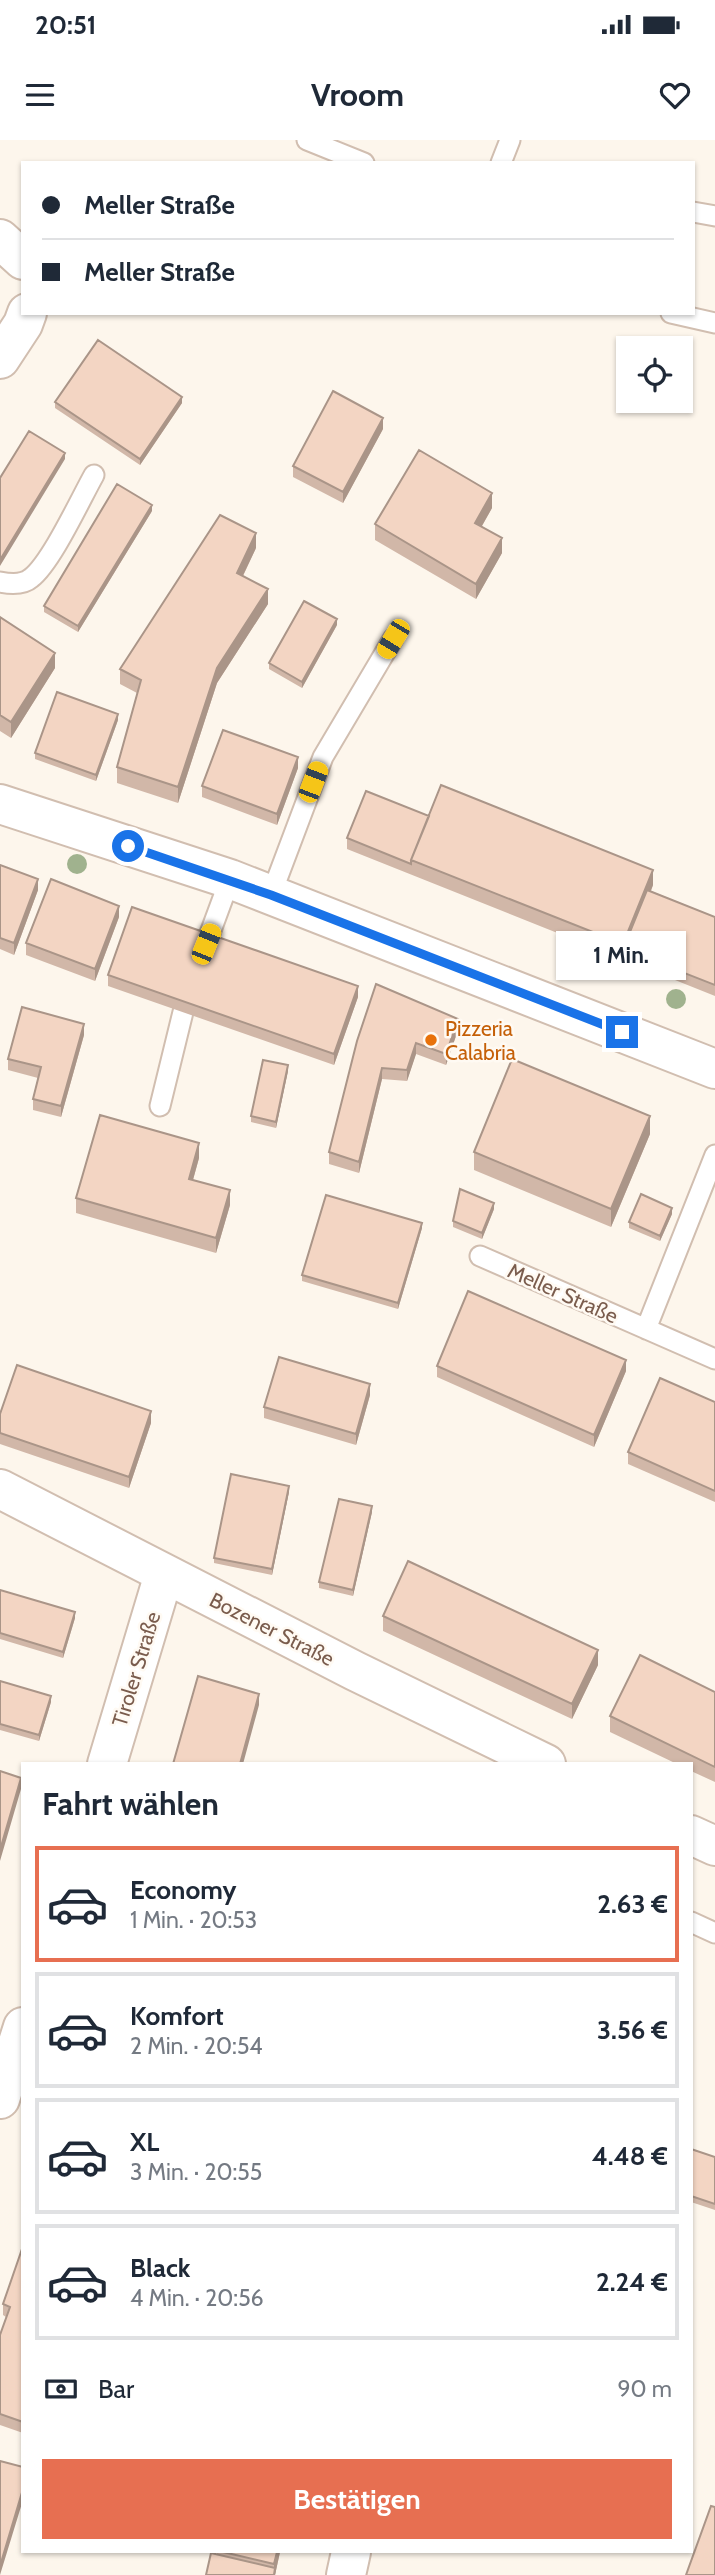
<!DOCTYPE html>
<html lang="de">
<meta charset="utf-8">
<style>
:root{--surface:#fff;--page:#f6f6f7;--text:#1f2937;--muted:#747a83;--line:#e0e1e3;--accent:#e76f51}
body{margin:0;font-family:Cabin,sans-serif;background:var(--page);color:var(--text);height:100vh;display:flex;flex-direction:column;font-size:26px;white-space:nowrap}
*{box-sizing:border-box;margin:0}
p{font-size:23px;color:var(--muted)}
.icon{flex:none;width:38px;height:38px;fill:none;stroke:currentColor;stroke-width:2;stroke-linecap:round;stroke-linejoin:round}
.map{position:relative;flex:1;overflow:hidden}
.side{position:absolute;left:21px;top:1622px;width:672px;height:791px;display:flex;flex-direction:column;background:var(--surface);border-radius:0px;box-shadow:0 2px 5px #0004}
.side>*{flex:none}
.banner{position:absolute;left:21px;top:21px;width:674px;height:154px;border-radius:0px;box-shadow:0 2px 5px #0004;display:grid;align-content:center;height:154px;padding:0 21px;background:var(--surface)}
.buttons{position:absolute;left:616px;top:196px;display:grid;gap:14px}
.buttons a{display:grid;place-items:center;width:77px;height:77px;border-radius:0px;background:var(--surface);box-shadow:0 2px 5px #0004;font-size:35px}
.end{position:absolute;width:32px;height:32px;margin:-16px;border:9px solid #1a73e8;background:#fff;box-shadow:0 0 0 4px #fff}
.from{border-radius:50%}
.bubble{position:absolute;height:49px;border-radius:0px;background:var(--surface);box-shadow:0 2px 5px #0004;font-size:23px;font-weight:700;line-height:49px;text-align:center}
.car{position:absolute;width:21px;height:42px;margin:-21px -10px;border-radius:9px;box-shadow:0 0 5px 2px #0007;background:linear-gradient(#f5c518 24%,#345 0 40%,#f5c518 0 76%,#345 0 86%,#f5c518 0)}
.banner b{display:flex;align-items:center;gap:24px;height:66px;font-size:26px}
.banner b+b{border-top:2px solid var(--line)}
.banner i{width:18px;height:18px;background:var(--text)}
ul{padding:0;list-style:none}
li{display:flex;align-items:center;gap:21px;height:116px;margin:0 14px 10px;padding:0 7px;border:4px solid var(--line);border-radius:0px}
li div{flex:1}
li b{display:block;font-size:26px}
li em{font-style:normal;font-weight:700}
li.on{border-color:var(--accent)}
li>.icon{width:63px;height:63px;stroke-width:1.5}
h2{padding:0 21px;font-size:32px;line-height:84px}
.pay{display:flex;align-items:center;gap:18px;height:77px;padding:0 21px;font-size:26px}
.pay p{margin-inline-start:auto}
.button{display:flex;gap:14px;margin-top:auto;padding:14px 21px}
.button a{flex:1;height:80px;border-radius:0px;background:var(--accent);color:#fff;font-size:28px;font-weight:700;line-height:80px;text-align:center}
.status{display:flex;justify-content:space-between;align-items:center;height:49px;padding:0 35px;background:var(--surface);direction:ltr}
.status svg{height:19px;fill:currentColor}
header{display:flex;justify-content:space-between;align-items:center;height:91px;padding:0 21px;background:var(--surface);font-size:32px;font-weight:700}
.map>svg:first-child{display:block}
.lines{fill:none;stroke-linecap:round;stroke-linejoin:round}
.service-casing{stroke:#d1beb0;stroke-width:23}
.minor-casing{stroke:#d1beb0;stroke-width:42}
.service{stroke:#fff;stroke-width:19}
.minor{stroke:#fff;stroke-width:38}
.tree{fill:#a0b28e}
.wall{fill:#d1b7a8}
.shaded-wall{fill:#aa9588}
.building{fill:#f3d5c3;stroke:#aa9588;stroke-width:2}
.route{stroke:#1a73e8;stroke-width:9}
.food-dot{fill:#e8710a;stroke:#fffaf3;stroke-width:2.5}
.labels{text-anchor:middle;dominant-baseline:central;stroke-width:5;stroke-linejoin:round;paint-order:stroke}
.food-label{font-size:21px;fill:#c56008;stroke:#fffaf3;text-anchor:start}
.street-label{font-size:21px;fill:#7a5c4d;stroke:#fffaf3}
</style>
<div class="status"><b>20:51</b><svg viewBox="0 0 49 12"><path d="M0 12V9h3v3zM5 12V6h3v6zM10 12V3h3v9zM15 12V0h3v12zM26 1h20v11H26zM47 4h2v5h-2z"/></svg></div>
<header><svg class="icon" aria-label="menu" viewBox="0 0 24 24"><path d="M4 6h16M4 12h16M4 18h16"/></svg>Vroom<svg class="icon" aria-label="heart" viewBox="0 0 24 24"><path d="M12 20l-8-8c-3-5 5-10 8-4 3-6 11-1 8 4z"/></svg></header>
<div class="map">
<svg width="715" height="2435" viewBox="0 0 715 2435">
<rect width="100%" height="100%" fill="#fdf6ec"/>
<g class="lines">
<defs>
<path id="service" d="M 307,0 L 364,23
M 501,23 L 510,0
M 693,72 L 715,76
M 671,173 L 715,183
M 0,442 C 10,444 23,445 31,438 C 51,423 80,360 94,335
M 271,755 L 323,617 L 393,499
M 206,804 L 230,739
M 160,966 L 183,872
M 480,1116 L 715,1219
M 646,1189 L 715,1015
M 691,1782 L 715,1793"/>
<path id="minor" d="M 0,99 L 23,120
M 0,219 L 23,184 L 27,173
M 0,664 L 230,739 L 715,929
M 0,1349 L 355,1531 L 546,1624
M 107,1624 L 164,1434
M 691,1695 L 715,1706
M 0,1959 L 23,1887
M 346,2435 L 351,2412"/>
</defs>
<use href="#service" class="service-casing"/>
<use href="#minor" class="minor-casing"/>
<use href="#service" class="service"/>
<use href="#minor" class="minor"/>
</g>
<g class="tree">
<circle cx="77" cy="724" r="10"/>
<circle cx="676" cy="859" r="10"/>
</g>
<path class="wall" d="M 55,262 L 182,263 L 140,325 L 55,268 Z
M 383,289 L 343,363 L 293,337 L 293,326 Z
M 492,368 L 482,386 L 502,413 L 476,459 L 375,400 L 375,384 Z
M 152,371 L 78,492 L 44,472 L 44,466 Z
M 256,408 L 243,436 L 268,464 L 217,543 L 178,663 L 117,643 L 117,627 L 137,553 L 120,544 L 120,529 Z
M 0,477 L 55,528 L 11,598 L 0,591 Z
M 337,485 L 302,548 L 269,529 L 269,523 Z
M 118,580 L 96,641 L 35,619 L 35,613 Z
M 298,628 L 277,685 L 202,657 L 202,646 Z
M 429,676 L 653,745 L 651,751 L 715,777 L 715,856 L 347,709 L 347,698 Z
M 0,725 L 38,750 L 14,815 L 0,809 Z
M 119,777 L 95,841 L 26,815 L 26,803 Z
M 108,835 L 358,857 L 334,925 L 108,846 Z
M 458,890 L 446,925 L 416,914 L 407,941 L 382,939 L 359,1033 L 329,1024 L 329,1012 L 357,901 Z
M 84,895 L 61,977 L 33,970 L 33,959 L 38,938 L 8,930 L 8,919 Z
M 288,931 L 276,988 L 251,982 L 251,976 Z
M 650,994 L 611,1087 L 474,1030 L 474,1012 Z
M 199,1018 L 193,1040 L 230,1065 L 216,1113 L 76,1073 L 76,1058 Z
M 494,1069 L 482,1099 L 453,1087 L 453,1081 Z
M 672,1074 L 660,1101 L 629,1088 L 629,1082 Z
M 422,1088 L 398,1169 L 302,1141 L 302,1135 Z
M 437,1226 L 626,1231 L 594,1307 L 437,1237 Z
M 370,1255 L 356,1305 L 264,1278 L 264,1267 Z
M 715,1262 L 715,1362 L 628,1324 L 628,1312 Z
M 0,1274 L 151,1283 L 129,1348 L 0,1304 Z
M 289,1352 L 272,1435 L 214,1423 L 214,1418 Z
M 372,1372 L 353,1456 L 319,1448 L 319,1442 Z
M 0,1450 L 75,1478 L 63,1518 L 0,1499 Z
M 383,1476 L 598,1525 L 572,1579 L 383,1491 Z
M 0,1541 L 51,1562 L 39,1601 L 0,1590 Z
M 715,1552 L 715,1642 L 691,1631 L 691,1624 L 677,1624 L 610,1592 L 610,1576 Z
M 691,2009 L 715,2017 L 715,2070 L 691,2062 Z
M 23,2106 L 23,2293 L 0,2285 L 0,2195 L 6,2177 L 3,2175 L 3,2164 Z
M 217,2412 L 280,2412 L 275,2435 L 217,2415 Z"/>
<path class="shaded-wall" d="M 182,257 L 182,263 L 140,325 L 140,319 Z
M 383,278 L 383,289 L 343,363 L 343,352 Z
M 65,313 L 65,319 L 0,426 L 0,420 Z
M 492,353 L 492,368 L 475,398 L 475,383 Z
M 152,365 L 152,371 L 78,492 L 78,486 Z
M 256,393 L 256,408 L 237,448 L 237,433 Z
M 502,398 L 502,413 L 476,459 L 476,444 Z
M 268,449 L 268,464 L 217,543 L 178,663 L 178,647 L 217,528 Z
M 337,479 L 337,485 L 302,548 L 302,542 Z
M 55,513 L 55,528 L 11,598 L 11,582 Z
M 118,574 L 118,580 L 96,641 L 96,635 Z
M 298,617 L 298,628 L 277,685 L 277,674 Z
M 653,730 L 653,745 L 627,810 L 623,809 L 623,804 Z
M 38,739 L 38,750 L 14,815 L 14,803 Z
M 119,766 L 119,777 L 95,841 L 95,829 Z
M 358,846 L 358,857 L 334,925 L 334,914 Z
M 458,879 L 458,890 L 446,925 L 446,914 Z
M 84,884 L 84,895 L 61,977 L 61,966 Z
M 416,903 L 416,914 L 407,941 L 407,930 Z
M 288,925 L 288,931 L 276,988 L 276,982 Z
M 382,928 L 382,939 L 359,1033 L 359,1022 Z
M 650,976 L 650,994 L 611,1087 L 611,1069 Z
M 199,1003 L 199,1018 L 189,1054 L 189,1039 Z
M 230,1050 L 230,1065 L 216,1113 L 216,1098 Z
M 494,1063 L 494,1069 L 482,1099 L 482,1093 Z
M 672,1068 L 672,1074 L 660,1101 L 660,1096 Z
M 422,1083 L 422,1088 L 398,1169 L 398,1163 Z
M 626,1220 L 626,1231 L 594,1307 L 594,1295 Z
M 370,1244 L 370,1255 L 356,1305 L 356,1294 Z
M 151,1271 L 151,1283 L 129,1348 L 129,1337 Z
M 289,1346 L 289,1352 L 272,1435 L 272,1429 Z
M 372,1366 L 372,1372 L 353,1456 L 353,1450 Z
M 75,1472 L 75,1478 L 63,1518 L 63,1512 Z
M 598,1510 L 598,1525 L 572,1579 L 572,1564 Z
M 259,1554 L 259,1565 L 243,1624 L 240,1624 Z
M 51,1556 L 51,1562 L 39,1601 L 39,1595 Z
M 21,1638 L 21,1649 L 0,1721 L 0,1710 Z
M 23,2349 L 23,2360 L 0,2435 L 0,2426 Z
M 277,2412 L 280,2412 L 275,2435 L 274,2435 L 274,2424 Z"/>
<path class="building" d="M 98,200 L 182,257 L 140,319 L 55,262 Z
M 333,251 L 383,278 L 343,352 L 293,326 Z
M 29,291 L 65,313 L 0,420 L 0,338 Z
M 419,310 L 492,353 L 475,383 L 502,398 L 476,444 L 375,384 Z
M 117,344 L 152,365 L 78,486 L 44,466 Z
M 220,375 L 256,393 L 237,433 L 268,449 L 217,528 L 178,647 L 117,627 L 141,540 L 120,529 Z
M 304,461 L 337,479 L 302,542 L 269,523 Z
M 0,477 L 55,513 L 11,582 L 0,575 Z
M 57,552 L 118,574 L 96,635 L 35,613 Z
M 223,590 L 298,617 L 277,674 L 202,646 Z
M 441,645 L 653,730 L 623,804 L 411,720 Z
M 366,651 L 429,676 L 411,720 L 411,724 L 347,698 Z
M 0,725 L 38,739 L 14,803 L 0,798 Z
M 51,739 L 119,766 L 95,829 L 26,803 Z
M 647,750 L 715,777 L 715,845 L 623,809 Z
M 132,767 L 358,846 L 334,914 L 108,835 Z
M 376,844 L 458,879 L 446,914 L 416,903 L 407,930 L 382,928 L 359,1022 L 329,1012 L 357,901 Z
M 22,867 L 84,884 L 61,966 L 33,959 L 41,927 L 8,919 Z
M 512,919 L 650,976 L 611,1069 L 474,1012 Z
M 263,920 L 288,925 L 276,982 L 251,976 Z
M 100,975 L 199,1003 L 189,1039 L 230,1050 L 216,1098 L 76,1058 Z
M 460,1049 L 494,1063 L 482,1093 L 453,1081 Z
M 641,1054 L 672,1068 L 660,1096 L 629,1082 Z
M 326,1055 L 422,1083 L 398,1163 L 302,1135 Z
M 468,1151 L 626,1220 L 594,1295 L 437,1226 Z
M 279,1217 L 370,1244 L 356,1294 L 264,1267 Z
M 17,1225 L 151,1271 L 129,1337 L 0,1293 L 0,1274 Z
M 660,1238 L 715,1262 L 715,1351 L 628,1312 Z
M 231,1334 L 289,1346 L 272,1429 L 214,1418 Z
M 339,1359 L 372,1366 L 353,1450 L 319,1442 Z
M 408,1421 L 598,1510 L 572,1564 L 383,1476 Z
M 0,1450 L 75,1472 L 63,1512 L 0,1493 Z
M 640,1515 L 715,1552 L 715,1627 L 610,1576 Z
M 198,1536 L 259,1554 L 240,1624 L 173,1624 Z
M 0,1541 L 51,1556 L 39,1595 L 0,1584 Z
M 0,1631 L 21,1638 L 0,1710 Z
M 691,2009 L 715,2017 L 715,2064 L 691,2056 Z
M 23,2106 L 23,2282 L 0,2274 L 0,2195 L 10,2167 L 3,2164 Z
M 0,2321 L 23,2327 L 23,2349 L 0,2426 Z
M 711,2366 L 715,2367 L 715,2435 L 686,2435 Z
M 223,2412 L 277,2412 L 274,2424 Z
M 211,2413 L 275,2428 L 274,2435 L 206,2435 Z"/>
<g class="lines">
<path class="route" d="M 128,706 L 271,755 L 622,892"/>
</g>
<circle class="food-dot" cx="431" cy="900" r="7"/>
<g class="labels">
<g class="food-label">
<text x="445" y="888">Pizzeria<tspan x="445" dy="24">Calabria</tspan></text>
</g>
<g class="street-label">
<text transform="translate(563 1153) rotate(24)">Meller Straße</text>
<text transform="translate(272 1489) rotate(27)">Bozener Straße</text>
<text transform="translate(136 1529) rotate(-73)">Tiroler Straße</text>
</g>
</g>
</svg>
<div class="buttons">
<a><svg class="icon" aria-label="locate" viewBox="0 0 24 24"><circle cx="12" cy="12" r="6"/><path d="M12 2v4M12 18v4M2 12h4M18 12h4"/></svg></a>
</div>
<i class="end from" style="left:128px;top:706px"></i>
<i class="end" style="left:622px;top:892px"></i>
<div class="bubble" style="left:556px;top:791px;width:130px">1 Min.</div>
<i class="car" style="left:393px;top:499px;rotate:211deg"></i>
<i class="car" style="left:313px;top:642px;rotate:21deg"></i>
<i class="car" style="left:206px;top:804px;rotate:22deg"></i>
<div class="banner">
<b><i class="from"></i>Meller Straße</b>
<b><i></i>Meller Straße</b>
</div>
<section class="side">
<h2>Fahrt wählen</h2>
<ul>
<li class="on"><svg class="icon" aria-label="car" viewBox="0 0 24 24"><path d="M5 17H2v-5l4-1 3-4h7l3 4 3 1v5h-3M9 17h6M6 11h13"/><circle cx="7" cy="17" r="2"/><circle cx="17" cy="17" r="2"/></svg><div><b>Economy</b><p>1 Min. · 20:53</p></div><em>2.63 €</em></li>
<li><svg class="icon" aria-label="car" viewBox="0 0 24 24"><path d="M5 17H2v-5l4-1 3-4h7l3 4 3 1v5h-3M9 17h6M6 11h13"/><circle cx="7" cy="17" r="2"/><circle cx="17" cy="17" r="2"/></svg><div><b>Komfort</b><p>2 Min. · 20:54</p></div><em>3.56 €</em></li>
<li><svg class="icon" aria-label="car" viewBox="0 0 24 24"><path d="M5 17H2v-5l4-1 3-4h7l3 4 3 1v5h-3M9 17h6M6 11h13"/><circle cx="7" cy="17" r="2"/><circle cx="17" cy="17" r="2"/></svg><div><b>XL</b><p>3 Min. · 20:55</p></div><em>4.48 €</em></li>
<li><svg class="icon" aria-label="car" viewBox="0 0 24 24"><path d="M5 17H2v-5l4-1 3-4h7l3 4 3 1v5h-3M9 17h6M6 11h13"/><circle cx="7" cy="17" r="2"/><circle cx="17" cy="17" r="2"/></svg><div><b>Black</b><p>4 Min. · 20:56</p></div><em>2.24 €</em></li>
</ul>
<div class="pay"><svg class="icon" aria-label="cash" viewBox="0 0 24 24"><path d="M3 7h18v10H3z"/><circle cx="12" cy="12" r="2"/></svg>Bar<p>90 m</p></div>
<div class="button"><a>Bestätigen</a></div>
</section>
</div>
